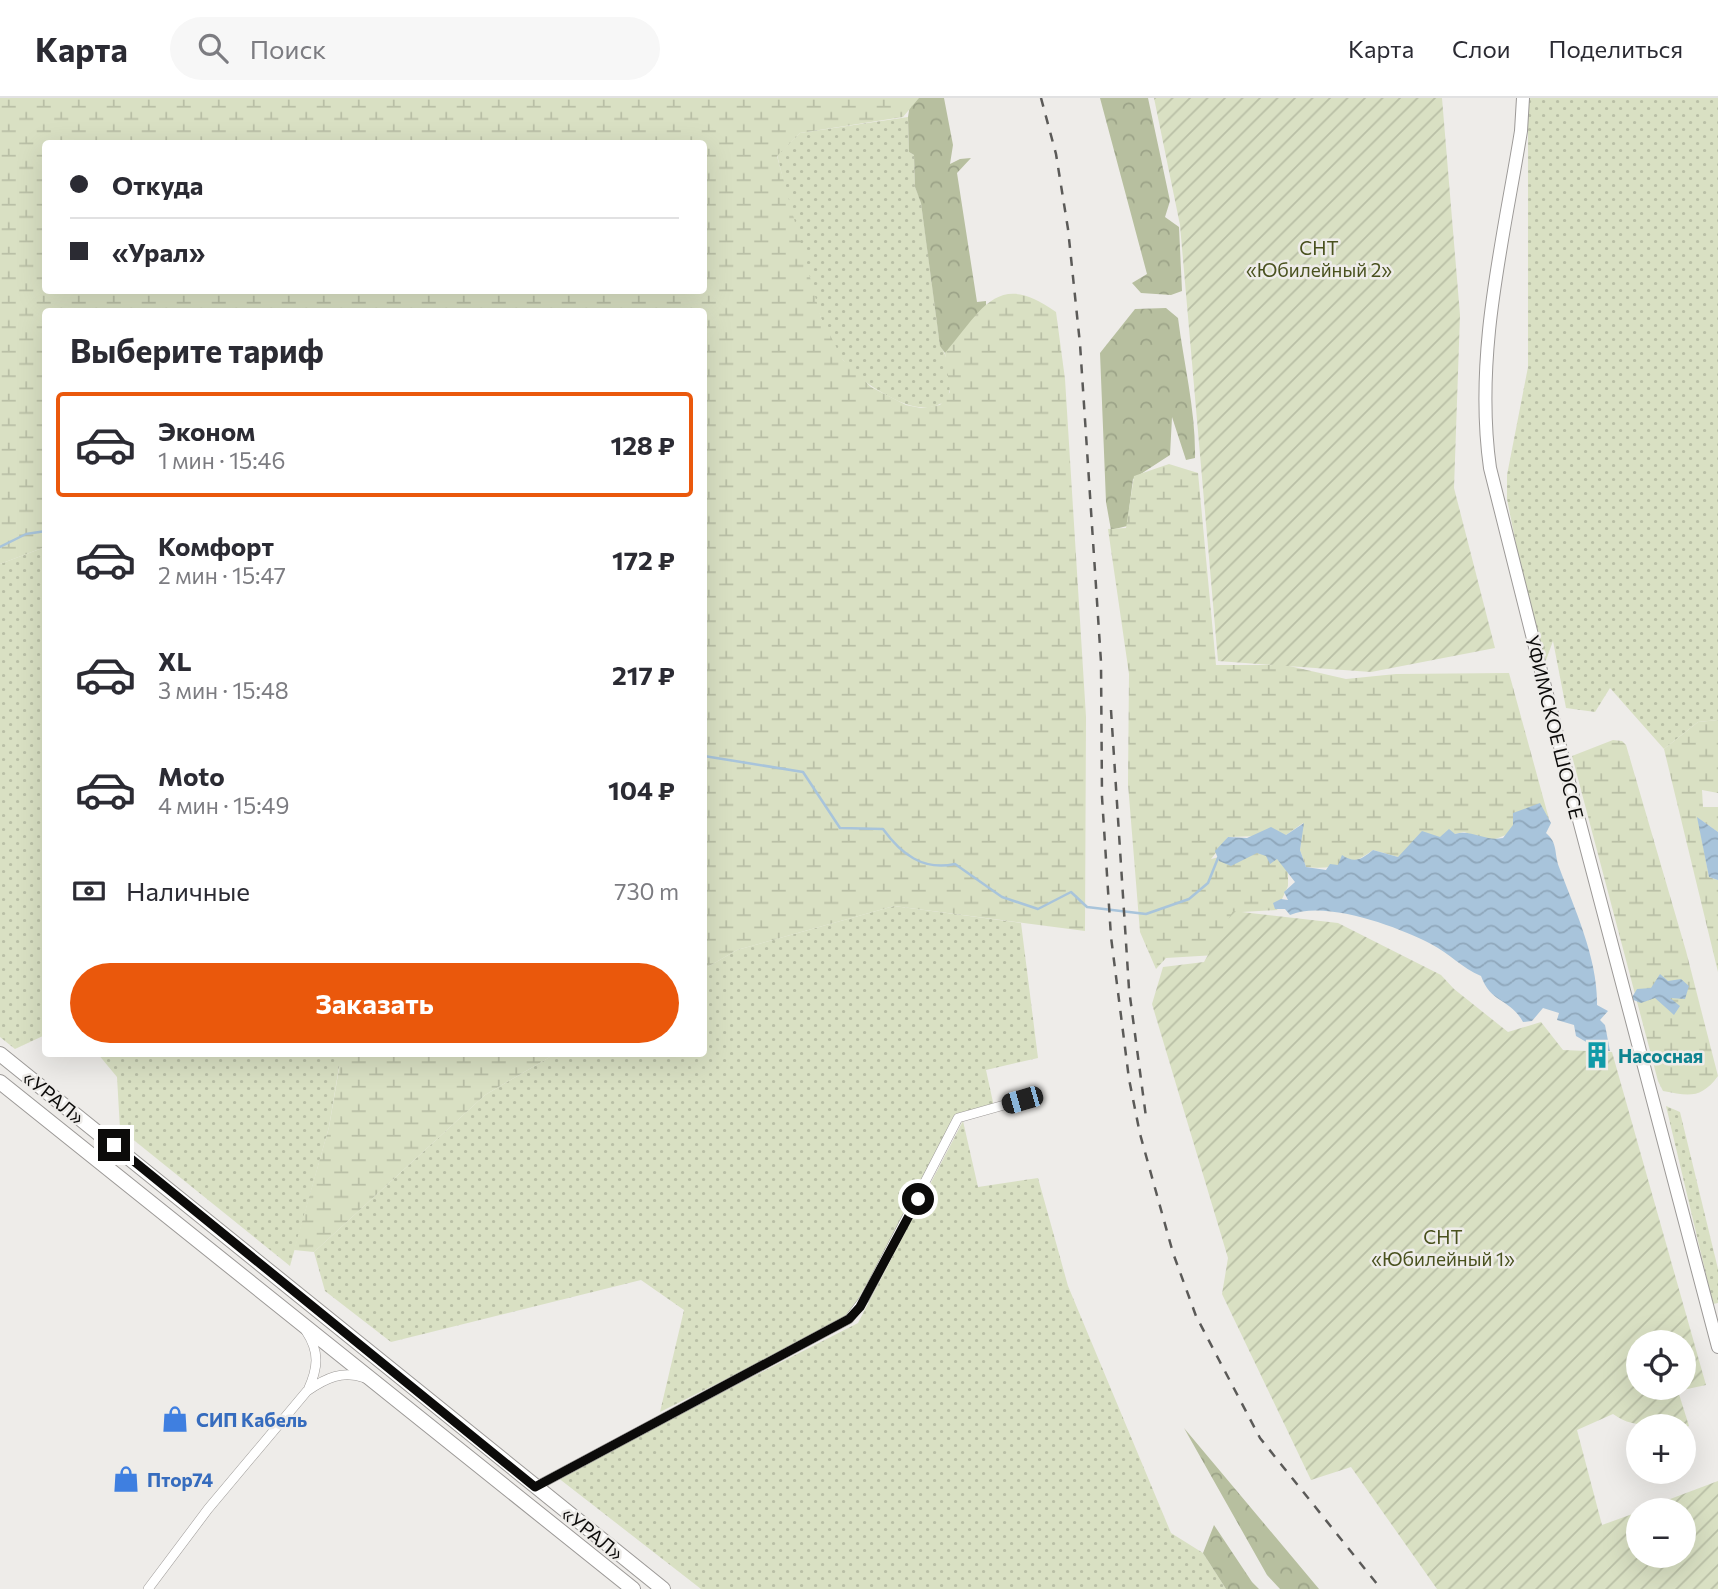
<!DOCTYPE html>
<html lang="ru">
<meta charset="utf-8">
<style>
:root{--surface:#fff;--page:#f7f7f7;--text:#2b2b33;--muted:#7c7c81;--line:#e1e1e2;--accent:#ea580c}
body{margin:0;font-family:Commissioner,sans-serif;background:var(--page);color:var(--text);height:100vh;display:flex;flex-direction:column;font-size:26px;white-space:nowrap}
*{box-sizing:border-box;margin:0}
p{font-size:23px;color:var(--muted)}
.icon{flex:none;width:38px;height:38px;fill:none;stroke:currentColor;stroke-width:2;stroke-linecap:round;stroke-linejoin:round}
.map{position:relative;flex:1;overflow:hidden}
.sheet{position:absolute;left:42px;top:210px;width:665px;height:749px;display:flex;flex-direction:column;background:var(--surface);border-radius:7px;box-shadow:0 7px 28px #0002}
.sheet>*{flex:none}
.banner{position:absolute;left:42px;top:42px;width:665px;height:154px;border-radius:7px;box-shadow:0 7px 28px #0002;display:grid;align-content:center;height:154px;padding:0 28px;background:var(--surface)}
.tools{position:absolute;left:1626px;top:1232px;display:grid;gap:14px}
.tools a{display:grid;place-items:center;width:70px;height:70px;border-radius:50%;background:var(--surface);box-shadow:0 7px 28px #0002;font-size:35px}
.end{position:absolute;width:32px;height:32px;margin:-16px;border:9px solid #0c0b0a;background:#fff;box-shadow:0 0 0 4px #fff}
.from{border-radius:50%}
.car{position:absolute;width:21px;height:42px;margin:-21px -10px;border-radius:9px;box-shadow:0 0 5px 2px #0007;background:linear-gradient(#222 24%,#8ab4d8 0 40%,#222 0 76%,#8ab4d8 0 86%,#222 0)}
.banner b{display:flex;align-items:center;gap:24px;height:66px;font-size:26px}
.banner b+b{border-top:2px solid var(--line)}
.banner i{width:18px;height:18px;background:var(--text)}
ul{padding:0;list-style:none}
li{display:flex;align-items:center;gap:21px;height:105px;margin:0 14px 10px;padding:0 14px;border:4px solid transparent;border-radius:7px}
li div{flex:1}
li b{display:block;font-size:26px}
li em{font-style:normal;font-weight:700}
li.active{border-color:var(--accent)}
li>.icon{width:63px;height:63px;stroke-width:1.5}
h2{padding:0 28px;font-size:32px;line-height:84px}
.pay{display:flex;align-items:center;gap:18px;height:77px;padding:0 28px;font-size:26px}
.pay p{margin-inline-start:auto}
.primary-button{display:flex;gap:14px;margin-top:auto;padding:14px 28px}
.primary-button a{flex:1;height:80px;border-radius:42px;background:var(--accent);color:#fff;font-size:28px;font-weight:700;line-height:80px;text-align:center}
header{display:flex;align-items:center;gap:42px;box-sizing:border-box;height:98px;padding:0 35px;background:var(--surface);border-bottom:2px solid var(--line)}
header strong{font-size:33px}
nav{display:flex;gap:38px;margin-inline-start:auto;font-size:24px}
.search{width:490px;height:63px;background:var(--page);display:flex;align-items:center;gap:18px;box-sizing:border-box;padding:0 24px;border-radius:38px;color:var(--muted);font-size:26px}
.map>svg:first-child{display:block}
.grass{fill:url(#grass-dots)}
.forest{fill:url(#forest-crowns)}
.wetland{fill:url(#wetland-marsh);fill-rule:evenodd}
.garden{fill:url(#garden-furrows);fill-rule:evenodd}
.water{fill:url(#water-waves)}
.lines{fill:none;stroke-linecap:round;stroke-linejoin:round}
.stream{stroke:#a8c4db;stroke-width:2.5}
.minor-casing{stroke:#9c9997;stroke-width:10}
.secondary-casing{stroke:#9c9997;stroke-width:14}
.primary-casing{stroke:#9c9997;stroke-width:16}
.minor{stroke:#fff;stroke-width:9}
.secondary{stroke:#fff;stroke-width:12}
.primary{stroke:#fff;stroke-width:14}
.rail{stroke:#5b5a58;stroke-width:2.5;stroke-dasharray:9 9;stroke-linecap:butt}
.route{stroke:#0c0b0a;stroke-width:9}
.labels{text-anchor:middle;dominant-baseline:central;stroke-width:5;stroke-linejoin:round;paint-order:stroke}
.park-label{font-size:19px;fill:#49511e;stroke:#eeece9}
.street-label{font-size:19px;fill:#0c0b0a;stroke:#eeece9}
.culture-label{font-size:19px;font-weight:bold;fill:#0d838f;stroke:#eeece9;text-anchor:start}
.shop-label{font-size:19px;font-weight:bold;fill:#366cbe;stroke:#eeece9;text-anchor:start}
</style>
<header>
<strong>Карта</strong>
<div class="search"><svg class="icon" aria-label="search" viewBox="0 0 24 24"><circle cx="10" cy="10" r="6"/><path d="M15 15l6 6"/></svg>Поиск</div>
<nav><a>Карта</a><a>Слои</a><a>Поделиться</a></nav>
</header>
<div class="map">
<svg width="1718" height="1491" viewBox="0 0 1718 1491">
<defs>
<pattern id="grass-dots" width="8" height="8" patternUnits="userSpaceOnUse" patternTransform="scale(1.75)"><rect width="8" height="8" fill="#d9e0c3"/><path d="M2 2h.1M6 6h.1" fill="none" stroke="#b9bfa6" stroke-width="1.8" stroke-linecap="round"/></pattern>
<pattern id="forest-crowns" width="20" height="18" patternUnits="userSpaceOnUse" patternTransform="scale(1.75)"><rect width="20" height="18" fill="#b7bf9f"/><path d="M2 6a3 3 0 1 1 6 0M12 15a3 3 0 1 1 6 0" fill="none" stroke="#9ca388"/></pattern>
<pattern id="wetland-marsh" width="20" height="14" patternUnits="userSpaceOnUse" patternTransform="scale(1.75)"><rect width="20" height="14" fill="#d9e0c3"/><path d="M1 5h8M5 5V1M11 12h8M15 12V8" fill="none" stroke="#b9bfa6"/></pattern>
<pattern id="garden-furrows" width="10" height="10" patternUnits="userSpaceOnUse" patternTransform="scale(1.75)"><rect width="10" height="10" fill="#d9e0c3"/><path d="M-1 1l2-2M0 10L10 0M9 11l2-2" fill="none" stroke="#b9bfa6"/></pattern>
<pattern id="water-waves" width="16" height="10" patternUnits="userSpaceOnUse" patternTransform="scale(1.75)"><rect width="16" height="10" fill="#a8c4db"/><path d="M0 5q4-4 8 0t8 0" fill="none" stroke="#8fa7bb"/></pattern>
</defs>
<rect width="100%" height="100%" fill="#eeece9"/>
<path class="grass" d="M 1528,0 L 1718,0 L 1718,622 L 1698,624 L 1664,651 L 1610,590 L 1595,614 L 1566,610 L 1553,543 L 1545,565 L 1527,501 L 1507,401 L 1507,377 L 1528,269 Z
M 908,19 L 909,54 L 914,57 L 915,89 L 921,104 L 940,247 C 949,261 956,289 945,303 C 930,314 910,309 894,301 C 875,291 856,280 843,262 C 811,221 791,111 777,57 L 800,35 Z
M 45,449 L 45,937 L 15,951 L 0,939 L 0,466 Z
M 894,808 L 1021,825 L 1038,960 L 986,972 L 994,1009 L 964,1017 L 850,1215 L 839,1225 L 660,1314 L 684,1212 L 641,1182 L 391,1244 L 325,1193 L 314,1154 L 485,997 L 555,956 L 704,956 L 704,871 L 737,852 Z
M 98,956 L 351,956 L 339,969 L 329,1029 L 290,1168 L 120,1031 L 117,979 Z
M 1666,1008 L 1680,1014 L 1718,1171 L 1718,1205 L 1713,1206 Z
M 963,1023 L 978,1089 L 1038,1080 L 1068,1188 L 1171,1435 L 1203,1455 L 1226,1491 L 701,1491 L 557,1379 L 858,1225 Z"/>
<path class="forest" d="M 911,0 L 944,0 L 953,47 L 950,66 L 960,61 L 971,60 L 957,75 L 977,204 L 986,203 L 986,269 L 967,251 L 945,255 L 940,248 L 921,105 L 915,89 L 914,57 L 909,54 L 908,19 Z
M 1100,0 L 1148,0 L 1170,103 L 1165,119 L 1179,129 L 1182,193 L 1171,197 L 1141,195 L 1132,185 L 1147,176 Z
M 1166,210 L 1178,220 C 1184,267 1196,314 1195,360 L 1186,362 L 1172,319 L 1170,357 L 1133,381 L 1127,428 L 1111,432 L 1106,404 L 1100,255 L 1135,211 Z
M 1184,1330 L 1319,1491 L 1280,1491 L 1267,1477 Z
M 1214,1427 L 1252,1484 L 1259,1491 L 1226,1491 L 1203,1455 Z"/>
<path class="wetland" d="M 0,0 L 919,0 L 903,19 L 800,35 L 777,58 L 821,220 L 843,262 L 871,289 L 906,307 L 921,310 L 940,307 L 950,294 L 945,255 C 982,212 997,171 1056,214 L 1065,281 L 1086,619 L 1085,833 L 894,808 L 737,852 L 704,871 L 704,214 L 46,214 L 45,449 L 0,466 ZM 46,46 L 704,46 L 704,192 L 46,192 Z
M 1169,366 L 1198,375 L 1216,567 L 1285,567 L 1346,581 L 1396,576 L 1509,575 L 1549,721 L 1490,743 L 1464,734 L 1441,739 L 1398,759 L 1373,752 C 1356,766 1328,772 1306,769 L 1300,752 L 1303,725 L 1286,737 L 1228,739 L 1211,761 C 1245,754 1259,745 1288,769 L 1288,788 L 1277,812 L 1242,814 L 1216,857 L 1166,860 L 1156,871 L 1140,834 L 1128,686 L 1129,576 L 1108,431 L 1126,430 L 1134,378 Z
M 1718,622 L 1718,695 L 1702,692 L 1703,709 L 1718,709 L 1718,734 L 1698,720 L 1709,779 L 1718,782 L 1718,874 L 1664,651 L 1698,624 Z
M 1613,642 L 1622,643 L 1626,647 L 1686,853 L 1718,978 C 1701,1001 1689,998 1663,993 L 1658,983 L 1572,658 Z
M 349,956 L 555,956 L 485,997 L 314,1154 L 294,1152 L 329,1029 L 340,965 Z"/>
<path class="garden" d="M 1154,0 L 1442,0 L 1460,217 L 1454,390 L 1495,550 L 1371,574 L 1218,563 L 1180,127 Z
M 1233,813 L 1338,825 L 1441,877 L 1454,891 L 1508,934 L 1541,924 L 1563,952 L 1612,954 L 1706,1287 L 1678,1293 L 1689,1328 L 1684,1330 C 1665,1320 1640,1336 1613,1316 L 1577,1332 L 1602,1427 L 1638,1414 L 1638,1458 L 1684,1458 L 1684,1412 L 1641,1412 L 1718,1383 L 1718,1491 L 1437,1491 L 1351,1369 L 1311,1382 L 1222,1196 L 1228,1160 L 1152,906 L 1163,869 L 1204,864 ZM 1638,1244 L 1684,1244 L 1684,1290 L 1638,1290 Z"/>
<path class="water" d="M 1540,705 L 1551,725 L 1546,735 C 1558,745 1554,755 1559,769 C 1575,812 1598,861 1597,907 L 1608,913 L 1600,922 L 1605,927 L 1610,953 L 1600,952 L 1576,938 L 1574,927 L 1557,922 L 1559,915 L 1543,910 L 1532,923 L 1523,924 C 1510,900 1491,906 1481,878 C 1462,870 1449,855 1431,846 C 1398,829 1326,802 1290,817 L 1285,811 L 1275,811 L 1273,805 L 1281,801 L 1288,802 L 1284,794 L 1295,784 L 1277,761 L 1270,766 L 1266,758 L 1257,755 L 1231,768 L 1219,763 L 1215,753 L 1228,739 L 1247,740 L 1271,729 L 1286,737 L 1304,725 L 1300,752 L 1306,769 L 1326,772 L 1330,766 L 1338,767 L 1342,757 C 1355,766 1362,761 1373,752 L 1398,759 L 1422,733 L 1440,739 L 1449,731 L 1455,736 C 1472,731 1485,744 1503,740 L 1513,727 L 1513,715 Z
M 1697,719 L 1718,734 L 1718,782 L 1709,779 Z
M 1660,876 L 1668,883 L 1681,881 L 1689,888 L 1685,901 L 1670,900 L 1680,908 L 1674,917 L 1655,900 L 1641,905 L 1631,901 L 1637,891 L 1651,890 Z"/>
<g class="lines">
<path class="stream" d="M 0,449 L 26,436 L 46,433
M 704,658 L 803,674 L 840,730 L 883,731 C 901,756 923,773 955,766 L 1002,799 L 1038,811 L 1071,794 L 1087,809 L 1146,816 L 1189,801 L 1208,785 L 1218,760"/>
<defs>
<path id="minor" d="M 306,1233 C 320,1254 318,1270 308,1292
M 535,1389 L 849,1221 L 865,1200 L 958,1020 L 1022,1002
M 148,1491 L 208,1411 L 307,1293 C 326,1280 342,1272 365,1280"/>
<path id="secondary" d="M 1523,0 L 1521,33 C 1503,144 1474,257 1490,370 L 1569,684 L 1718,1249"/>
<path id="primary" d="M 0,956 L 663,1491
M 0,984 L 633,1491"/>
</defs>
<use href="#minor" class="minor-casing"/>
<use href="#secondary" class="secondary-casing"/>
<use href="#primary" class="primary-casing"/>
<use href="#minor" class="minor"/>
<use href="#secondary" class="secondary"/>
<use href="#primary" class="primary"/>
<path class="rail" d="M 1041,0 L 1056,56 L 1068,131 L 1080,246 L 1101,564 L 1102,699 L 1111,839 L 1129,981 L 1140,1036 L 1173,1155 L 1196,1218 L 1219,1262 L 1260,1340 L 1381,1491
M 1111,612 L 1129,891 L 1146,1019"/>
</g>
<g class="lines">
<path class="route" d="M 114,1047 L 535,1389 L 849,1221 L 860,1209 L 918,1101"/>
</g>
<defs>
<symbol id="building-bare" viewBox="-9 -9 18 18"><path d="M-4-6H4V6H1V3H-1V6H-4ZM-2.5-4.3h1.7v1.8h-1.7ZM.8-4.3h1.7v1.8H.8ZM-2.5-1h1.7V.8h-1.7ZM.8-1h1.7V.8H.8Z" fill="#0f9aa8" stroke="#eeece9" stroke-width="2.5" paint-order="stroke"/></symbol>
<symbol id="shop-bare" viewBox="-9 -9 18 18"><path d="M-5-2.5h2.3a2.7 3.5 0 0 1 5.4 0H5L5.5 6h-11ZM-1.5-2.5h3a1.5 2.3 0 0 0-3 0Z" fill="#3f7fe0" stroke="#eeece9" stroke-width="2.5" paint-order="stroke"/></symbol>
</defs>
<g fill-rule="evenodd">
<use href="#building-bare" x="1578" y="938" width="38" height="38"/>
<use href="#shop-bare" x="156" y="1302" width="38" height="38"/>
<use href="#shop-bare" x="107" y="1362" width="38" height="38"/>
</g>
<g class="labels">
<g class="park-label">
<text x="1319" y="149">СНТ<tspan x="1319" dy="22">«Юбилейный 2»</tspan></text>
<text x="1443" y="1138">СНТ<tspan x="1443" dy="22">«Юбилейный 1»</tspan></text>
</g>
<g class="street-label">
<text transform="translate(1555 629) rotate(76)">УФИМСКОЕ ШОССЕ</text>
<text transform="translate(54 999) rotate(39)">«УРАЛ»</text>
<text transform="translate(593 1435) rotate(39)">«УРАЛ»</text>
</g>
<g class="culture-label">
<text x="1618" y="957">Насосная</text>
</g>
<g class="shop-label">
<text x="196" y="1321">СИП Кабель</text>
<text x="147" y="1381">Птор74</text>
</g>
</g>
</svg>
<div class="tools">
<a><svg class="icon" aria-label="locate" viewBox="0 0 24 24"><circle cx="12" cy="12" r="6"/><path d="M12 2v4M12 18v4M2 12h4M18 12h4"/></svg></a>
<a>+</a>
<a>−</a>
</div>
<i class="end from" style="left:918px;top:1101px"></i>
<i class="end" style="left:114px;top:1047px"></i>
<i class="car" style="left:1022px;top:1002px;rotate:254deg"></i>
<div class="banner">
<b><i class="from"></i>Откуда</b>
<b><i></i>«Урал»</b>
</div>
<section class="sheet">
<h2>Выберите тариф</h2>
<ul>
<li class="active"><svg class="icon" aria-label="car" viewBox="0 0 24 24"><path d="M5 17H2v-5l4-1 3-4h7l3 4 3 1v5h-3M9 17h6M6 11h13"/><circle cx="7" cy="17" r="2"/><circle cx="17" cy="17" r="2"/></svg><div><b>Эконом</b><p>1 мин · 15:46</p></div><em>128 ₽</em></li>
<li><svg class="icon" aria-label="car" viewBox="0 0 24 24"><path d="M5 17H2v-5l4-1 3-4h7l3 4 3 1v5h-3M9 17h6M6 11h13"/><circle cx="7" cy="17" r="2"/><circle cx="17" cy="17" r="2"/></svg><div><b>Комфорт</b><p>2 мин · 15:47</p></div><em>172 ₽</em></li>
<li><svg class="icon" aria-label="car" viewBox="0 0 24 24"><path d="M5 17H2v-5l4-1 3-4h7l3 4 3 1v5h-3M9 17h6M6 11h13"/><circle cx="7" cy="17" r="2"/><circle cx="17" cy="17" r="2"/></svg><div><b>XL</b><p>3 мин · 15:48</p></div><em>217 ₽</em></li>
<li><svg class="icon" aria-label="car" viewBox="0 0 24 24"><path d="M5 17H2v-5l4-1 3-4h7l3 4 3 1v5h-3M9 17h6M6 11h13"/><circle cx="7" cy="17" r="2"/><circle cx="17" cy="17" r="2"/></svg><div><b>Moto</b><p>4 мин · 15:49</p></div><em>104 ₽</em></li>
</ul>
<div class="pay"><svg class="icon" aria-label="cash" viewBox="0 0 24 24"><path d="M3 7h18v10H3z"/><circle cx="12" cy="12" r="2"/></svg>Наличные<p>730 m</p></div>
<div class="primary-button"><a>Заказать</a></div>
</section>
</div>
